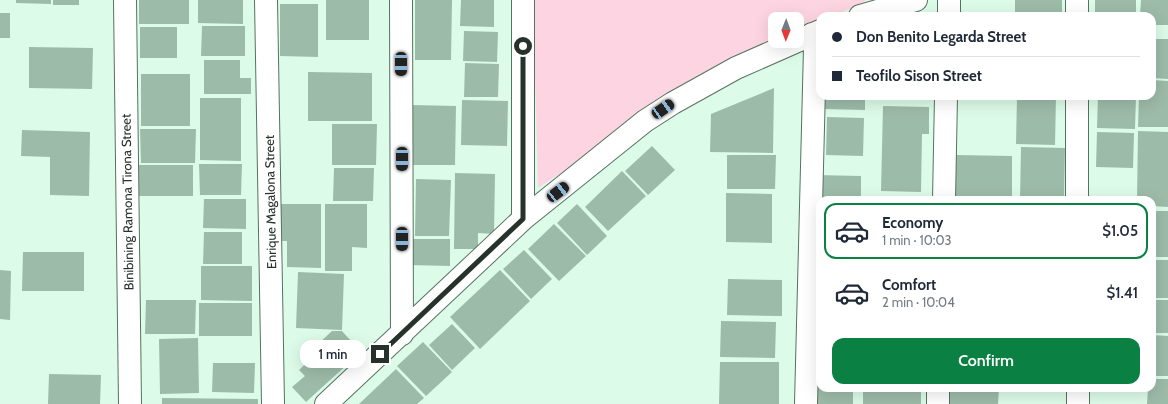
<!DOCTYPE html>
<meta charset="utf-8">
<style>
:root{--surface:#fff;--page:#f6f6f7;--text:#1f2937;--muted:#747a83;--line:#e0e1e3;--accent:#0b8043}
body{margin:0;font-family:Cabin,sans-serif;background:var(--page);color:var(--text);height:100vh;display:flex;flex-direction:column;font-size:15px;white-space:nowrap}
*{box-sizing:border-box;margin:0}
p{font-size:13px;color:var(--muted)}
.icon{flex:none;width:22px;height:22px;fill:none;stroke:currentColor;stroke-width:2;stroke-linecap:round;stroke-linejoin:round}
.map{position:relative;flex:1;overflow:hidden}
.side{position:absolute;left:816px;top:196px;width:340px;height:196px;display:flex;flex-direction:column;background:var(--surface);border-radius:12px;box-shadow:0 4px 16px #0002}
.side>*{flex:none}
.hud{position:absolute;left:816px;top:12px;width:340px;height:88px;border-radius:12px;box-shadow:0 4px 16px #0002;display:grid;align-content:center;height:88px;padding:0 16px;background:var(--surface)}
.needle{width:26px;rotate:181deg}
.buttons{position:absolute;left:768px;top:12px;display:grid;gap:8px}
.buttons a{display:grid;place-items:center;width:36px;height:36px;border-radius:8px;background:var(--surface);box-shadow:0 4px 16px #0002;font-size:20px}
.end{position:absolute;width:18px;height:18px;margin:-9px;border:5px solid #26322b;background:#fff;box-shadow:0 0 0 2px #fff}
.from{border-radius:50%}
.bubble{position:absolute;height:28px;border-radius:12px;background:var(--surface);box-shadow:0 4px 16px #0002;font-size:13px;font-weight:600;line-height:28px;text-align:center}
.car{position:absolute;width:12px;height:24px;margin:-12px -6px;border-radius:5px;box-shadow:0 0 3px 1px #0007;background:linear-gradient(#222 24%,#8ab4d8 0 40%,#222 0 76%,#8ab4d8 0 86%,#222 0)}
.hud b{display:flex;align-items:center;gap:14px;height:38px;font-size:15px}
.hud b+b{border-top:1px solid var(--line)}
.hud i{width:10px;height:10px;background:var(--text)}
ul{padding:7px 0 0;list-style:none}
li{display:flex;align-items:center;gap:12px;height:56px;margin:0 8px 6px;padding:0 8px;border:2px solid transparent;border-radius:12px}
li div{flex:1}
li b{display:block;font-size:15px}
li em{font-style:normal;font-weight:600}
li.current{border-color:var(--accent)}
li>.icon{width:36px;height:36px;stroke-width:1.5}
.cta{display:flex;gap:8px;margin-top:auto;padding:8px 16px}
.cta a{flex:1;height:46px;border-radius:12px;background:var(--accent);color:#fff;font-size:16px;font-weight:600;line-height:46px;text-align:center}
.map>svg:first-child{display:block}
.green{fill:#fdd5e2}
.building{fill:#9dbba9}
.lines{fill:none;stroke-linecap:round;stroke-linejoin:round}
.minor-casing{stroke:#567261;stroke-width:24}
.tertiary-casing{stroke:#567261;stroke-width:24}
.minor{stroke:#fff;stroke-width:22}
.tertiary{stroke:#fff;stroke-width:22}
.route{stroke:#26322b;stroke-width:5}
.labels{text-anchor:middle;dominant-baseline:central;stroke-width:3;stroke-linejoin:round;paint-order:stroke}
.street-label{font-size:13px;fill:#26322b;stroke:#fff}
</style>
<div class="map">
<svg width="1168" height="404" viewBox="0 0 1168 404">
<rect width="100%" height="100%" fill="#dcfbe8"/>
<path class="green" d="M 533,0 L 867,0 L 835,16 L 820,16 L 820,23 L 797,35 L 797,19 L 775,19 L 775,41 L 706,79 L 538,188 Z"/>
<path class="building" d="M 16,0 L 51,0 L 51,4 L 16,3 Z
M 53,0 L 79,0 L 79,5 L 53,5 Z
M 139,0 L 189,0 L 189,24 L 139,24 Z
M 198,0 L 243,0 L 243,24 L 198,23 Z
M 326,0 L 369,0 L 369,40 L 326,40 Z
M 415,0 L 452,0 L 451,60 L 415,60 Z
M 461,0 L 494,0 L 494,27 L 460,26 Z
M 1015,0 L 1062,0 L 1062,16 L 1015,16 Z
M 1095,0 L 1136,0 L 1136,16 L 1095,16 Z
M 1141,0 L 1168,0 L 1168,25 L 1152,25 L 1152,16 L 1140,16 Z
M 280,4 L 318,4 L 318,57 L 280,56 Z
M 0,13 L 10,13 L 10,38 L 0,38 Z
M 202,26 L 245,26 L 245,56 L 201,56 Z
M 140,27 L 177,27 L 177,58 L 140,58 Z
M 464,31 L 498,32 L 497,62 L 463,61 Z
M 1152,39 L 1168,39 L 1168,79 L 1152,78 Z
M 29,47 L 93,48 L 92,89 L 29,88 Z
M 204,60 L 240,60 L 240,78 L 251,78 L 251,94 L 204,94 Z
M 465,63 L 499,64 L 498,97 L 464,97 Z
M 308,72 L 372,73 L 372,121 L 308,121 Z
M 141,74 L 190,74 L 190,126 L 141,126 Z
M 1152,80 L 1168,81 L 1168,127 L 1138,127 L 1139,96 L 1152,96 Z
M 774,88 L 773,153 L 710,152 L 711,114 Z
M 823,96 L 865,96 L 865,110 L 823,109 Z
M 1017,96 L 1056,96 L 1055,145 L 1016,144 Z
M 1098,96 L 1136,96 L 1135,129 L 1097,128 Z
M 200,98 L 241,98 L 241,161 L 200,160 Z
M 462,100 L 508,101 L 507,146 L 461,145 Z
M 412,105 L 456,106 L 455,165 L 411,165 Z
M 883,106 L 929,107 L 929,134 L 922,134 L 921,192 L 881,191 Z
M 827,117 L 864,118 L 863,156 L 826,155 Z
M 332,124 L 377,124 L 376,165 L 332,165 Z
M 140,129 L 196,129 L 195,163 L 141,163 Z
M 22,130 L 90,132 L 89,196 L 50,195 L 50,157 L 21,156 Z
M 1138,131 L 1168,132 L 1168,207 L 1152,206 L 1152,200 L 1137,200 Z
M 1097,132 L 1134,133 L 1133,168 L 1096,167 Z
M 652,146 L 675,170 L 648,195 L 625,171 Z
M 1021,147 L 1065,148 L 1064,200 L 1020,200 Z
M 727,155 L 776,155 L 775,189 L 727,189 Z
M 955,155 L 1012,156 L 1012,198 L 954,197 Z
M 199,164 L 242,164 L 241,195 L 200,195 Z
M 137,165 L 193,165 L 193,196 L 137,196 Z
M 334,168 L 374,168 L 373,201 L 333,201 Z
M 622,171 L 646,196 L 608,231 L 585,207 Z
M 455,173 L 495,174 L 494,234 L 478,233 L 478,249 L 454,249 Z
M 815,175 L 861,176 L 861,200 L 820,200 Z
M 416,179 L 451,180 L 449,236 L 415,236 Z
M 726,193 L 772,194 L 772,243 L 726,242 Z
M 204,199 L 246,199 L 246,229 L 203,228 Z
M 279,204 L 321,204 L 321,268 L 287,267 L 287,241 L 278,241 Z
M 325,204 L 367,204 L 367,248 L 352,247 L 352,271 L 325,271 Z
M 577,204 L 607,236 L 587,255 L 557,223 Z
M 1152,211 L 1168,211 L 1168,257 L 1152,257 Z
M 554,224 L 586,256 L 559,281 L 528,249 Z
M 204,232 L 242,232 L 242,264 L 203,264 Z
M 409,239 L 450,239 L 450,266 L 408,265 Z
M 524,250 L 552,279 L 531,299 L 503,269 Z
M 23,252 L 84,252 L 84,291 L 22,291 Z
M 1152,260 L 1168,260 L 1168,298 L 1152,298 Z
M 201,266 L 252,266 L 252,301 L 201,300 Z
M 0,270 L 11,271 L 10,320 L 0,319 Z
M 500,270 L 530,301 L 480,349 L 450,317 Z
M 298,272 L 344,274 L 342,330 L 296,328 Z
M 728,279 L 782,280 L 782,316 L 727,315 Z
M 146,300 L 196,300 L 195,334 L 145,334 Z
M 1152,300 L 1168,300 L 1168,333 L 1152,333 Z
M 199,303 L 252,303 L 252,336 L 199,336 Z
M 721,321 L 776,322 L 775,358 L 720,357 Z
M 452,324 L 475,348 L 452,370 L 429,345 Z
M 332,331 L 342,331 L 361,352 L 306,402 L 292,387 L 305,376 L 299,370 L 306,363 L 302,359 Z
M 1152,335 L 1168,336 L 1168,376 L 1152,376 Z
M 198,338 L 199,393 L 160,394 L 159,339 Z
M 423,342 L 452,372 L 426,396 L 397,366 Z
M 720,362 L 779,362 L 779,404 L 719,404 Z
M 213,363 L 255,363 L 254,393 L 212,392 Z
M 811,367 L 820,367 L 820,388 L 853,388 L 853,404 L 811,404 Z
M 396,369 L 424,398 L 417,404 L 359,404 Z
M 49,374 L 101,375 L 100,404 L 48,404 Z
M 1152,379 L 1168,379 L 1168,404 L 1147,404 L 1148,388 L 1152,388 Z
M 863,388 L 921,388 L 921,404 L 863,404 Z
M 943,388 L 999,388 L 998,404 L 942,404 Z
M 162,398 L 258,399 L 258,404 L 162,404 Z"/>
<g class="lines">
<defs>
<path id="minor" d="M 266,0 L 273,404
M 401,0 L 402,334
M 1077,0 L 1077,16
M 860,16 L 916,0
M 949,16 L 949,0
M 1077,96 L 1077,200
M 944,200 L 946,96
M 523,219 L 523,0
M 1078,388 L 1078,404
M 326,404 L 523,219 L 645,121 L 673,103 L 736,68 L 820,31
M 806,404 L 815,48 L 812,34
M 938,404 L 938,388"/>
<path id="tertiary" d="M 125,0 L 130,404"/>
</defs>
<use href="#minor" class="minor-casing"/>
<use href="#tertiary" class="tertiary-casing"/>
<use href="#minor" class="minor"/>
<use href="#tertiary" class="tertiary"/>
</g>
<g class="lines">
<path class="route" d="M 380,354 L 523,219 L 523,46"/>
</g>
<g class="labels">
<g class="street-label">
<text transform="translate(127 202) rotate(-91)">Binibining Ramona Tirona Street</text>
<text transform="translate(270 202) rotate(-91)">Enrique Magalona Street</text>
</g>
</g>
</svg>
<div class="buttons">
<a><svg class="needle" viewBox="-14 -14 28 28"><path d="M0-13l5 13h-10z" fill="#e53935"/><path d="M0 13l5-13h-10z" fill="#747a83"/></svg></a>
</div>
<i class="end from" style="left:523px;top:46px"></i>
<i class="end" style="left:380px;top:354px"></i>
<div class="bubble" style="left:300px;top:340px;width:66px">1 min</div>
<i class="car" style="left:401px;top:64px;rotate:180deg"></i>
<i class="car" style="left:663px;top:109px;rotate:56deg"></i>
<i class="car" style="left:402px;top:159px;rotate:180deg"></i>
<i class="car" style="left:558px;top:192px;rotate:52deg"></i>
<i class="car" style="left:402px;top:239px;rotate:180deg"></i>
<div class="hud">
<b><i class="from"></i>Don Benito Legarda Street</b>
<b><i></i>Teofilo Sison Street</b>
</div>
<section class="side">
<ul>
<li class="current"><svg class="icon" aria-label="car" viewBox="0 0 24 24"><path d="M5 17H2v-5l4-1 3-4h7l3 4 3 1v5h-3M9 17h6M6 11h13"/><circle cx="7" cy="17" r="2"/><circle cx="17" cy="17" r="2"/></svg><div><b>Economy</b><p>1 min · 10:03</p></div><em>$1.05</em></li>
<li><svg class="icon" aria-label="car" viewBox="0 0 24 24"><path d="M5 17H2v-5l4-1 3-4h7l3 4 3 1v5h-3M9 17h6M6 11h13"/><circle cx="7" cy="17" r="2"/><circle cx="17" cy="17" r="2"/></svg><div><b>Comfort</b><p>2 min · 10:04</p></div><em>$1.41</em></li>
</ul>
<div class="cta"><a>Confirm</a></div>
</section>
</div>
